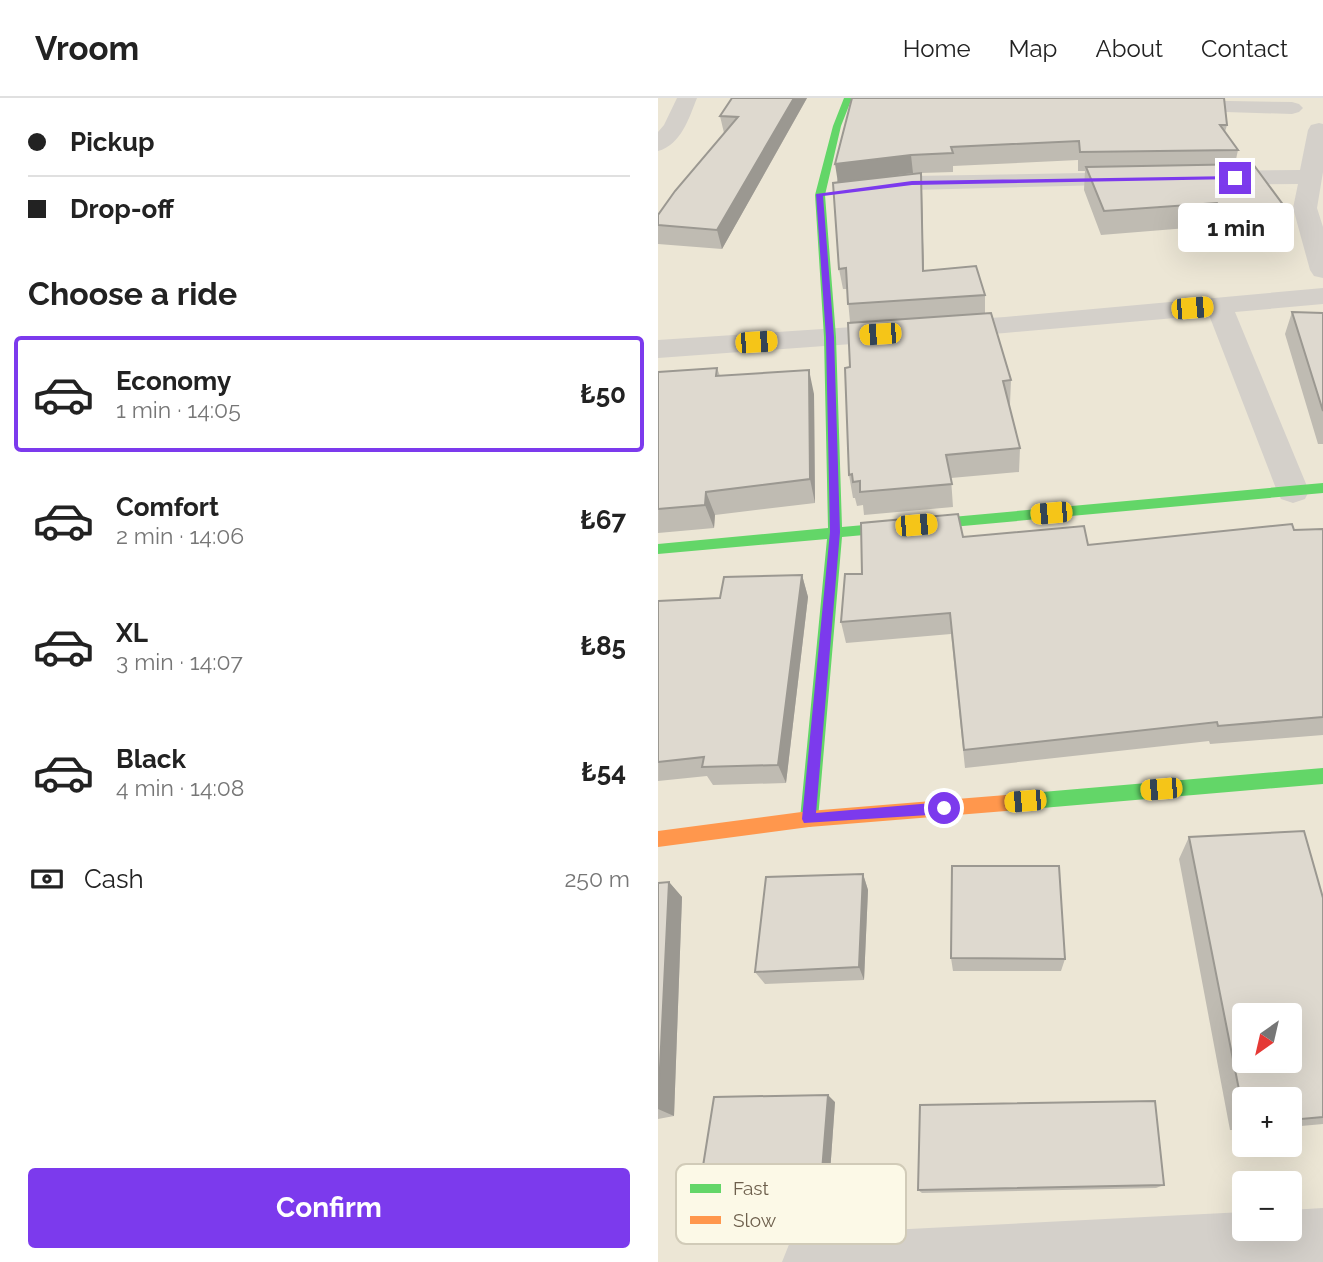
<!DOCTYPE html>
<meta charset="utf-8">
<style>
:root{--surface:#fff;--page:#f2f2f2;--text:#222;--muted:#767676;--line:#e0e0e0;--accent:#7c3aed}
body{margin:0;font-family:Raleway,sans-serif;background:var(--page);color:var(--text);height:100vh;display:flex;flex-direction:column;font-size:26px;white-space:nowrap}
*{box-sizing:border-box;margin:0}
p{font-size:23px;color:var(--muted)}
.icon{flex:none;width:38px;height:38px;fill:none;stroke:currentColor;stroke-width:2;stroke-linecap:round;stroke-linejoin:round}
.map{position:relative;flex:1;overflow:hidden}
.details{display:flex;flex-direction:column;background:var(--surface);width:658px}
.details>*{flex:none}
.banner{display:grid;align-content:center;height:154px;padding:0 28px;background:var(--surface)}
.needle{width:46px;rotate:214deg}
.tools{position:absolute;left:574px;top:905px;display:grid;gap:14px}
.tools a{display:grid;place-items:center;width:70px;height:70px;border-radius:7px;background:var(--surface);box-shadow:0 7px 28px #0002;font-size:35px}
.end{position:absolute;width:32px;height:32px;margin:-16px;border:9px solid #7c3aed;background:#fff;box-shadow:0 0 0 4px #fff}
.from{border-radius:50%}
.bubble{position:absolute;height:49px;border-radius:7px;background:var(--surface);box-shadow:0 7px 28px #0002;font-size:23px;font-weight:700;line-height:49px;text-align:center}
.car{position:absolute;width:21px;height:42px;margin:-21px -10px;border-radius:9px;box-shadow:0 0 5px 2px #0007;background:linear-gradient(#f5c518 24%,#345 0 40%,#f5c518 0 76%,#345 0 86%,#f5c518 0)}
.banner b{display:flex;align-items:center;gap:24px;height:66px;font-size:26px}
.banner b+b{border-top:2px solid var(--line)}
.banner i{width:18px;height:18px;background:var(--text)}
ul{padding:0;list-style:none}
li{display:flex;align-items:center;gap:21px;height:116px;margin:0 14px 10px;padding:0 14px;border:4px solid transparent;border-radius:7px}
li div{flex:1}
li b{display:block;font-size:26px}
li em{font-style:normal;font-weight:700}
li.selected{border-color:var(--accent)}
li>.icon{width:63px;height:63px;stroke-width:1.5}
h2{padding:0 28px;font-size:32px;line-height:84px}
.pay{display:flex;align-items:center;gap:18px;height:77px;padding:0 28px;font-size:26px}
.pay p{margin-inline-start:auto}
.primary-button{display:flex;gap:14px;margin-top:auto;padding:14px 28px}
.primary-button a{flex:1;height:80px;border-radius:7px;background:var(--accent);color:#fff;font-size:28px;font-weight:700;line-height:80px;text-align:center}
header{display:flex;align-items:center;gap:42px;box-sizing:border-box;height:98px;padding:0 35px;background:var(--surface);border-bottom:2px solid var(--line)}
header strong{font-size:33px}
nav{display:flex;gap:38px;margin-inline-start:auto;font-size:24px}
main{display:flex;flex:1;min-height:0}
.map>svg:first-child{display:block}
.residential{fill:#ece6d5;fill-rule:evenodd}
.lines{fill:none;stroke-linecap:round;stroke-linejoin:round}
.street{fill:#d4d0ca;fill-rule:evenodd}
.fast{fill:#63d668;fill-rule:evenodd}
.slow{fill:#ff974d;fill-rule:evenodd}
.wall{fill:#bfbbb2}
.shaded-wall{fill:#9b9891}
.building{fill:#ded9cf;stroke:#9b9891;stroke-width:2;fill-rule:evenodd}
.route{fill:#7c3aed}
.key{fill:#fcf9e7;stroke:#d1cbb8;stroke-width:2}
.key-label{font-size:19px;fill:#6d5f4c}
</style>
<header>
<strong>Vroom</strong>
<nav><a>Home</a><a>Map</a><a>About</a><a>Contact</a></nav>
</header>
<main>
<section class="details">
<div class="banner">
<b><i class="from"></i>Pickup</b>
<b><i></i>Drop-off</b>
</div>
<h2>Choose a ride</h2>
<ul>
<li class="selected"><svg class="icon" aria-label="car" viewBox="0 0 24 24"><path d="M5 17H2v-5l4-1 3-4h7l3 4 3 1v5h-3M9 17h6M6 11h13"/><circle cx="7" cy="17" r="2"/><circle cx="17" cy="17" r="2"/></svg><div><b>Economy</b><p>1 min · 14:05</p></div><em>₺50</em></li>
<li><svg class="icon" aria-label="car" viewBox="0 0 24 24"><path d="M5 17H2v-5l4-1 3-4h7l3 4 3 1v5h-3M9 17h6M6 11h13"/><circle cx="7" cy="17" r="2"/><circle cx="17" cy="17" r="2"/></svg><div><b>Comfort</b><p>2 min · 14:06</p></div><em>₺67</em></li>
<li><svg class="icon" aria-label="car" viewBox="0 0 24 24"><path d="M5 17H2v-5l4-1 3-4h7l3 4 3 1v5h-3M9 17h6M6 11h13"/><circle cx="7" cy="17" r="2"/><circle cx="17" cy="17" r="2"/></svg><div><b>XL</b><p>3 min · 14:07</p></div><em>₺85</em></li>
<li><svg class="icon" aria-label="car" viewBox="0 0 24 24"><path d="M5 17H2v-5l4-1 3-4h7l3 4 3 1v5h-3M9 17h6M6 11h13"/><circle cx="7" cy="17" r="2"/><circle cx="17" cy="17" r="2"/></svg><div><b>Black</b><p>4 min · 14:08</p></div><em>₺54</em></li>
</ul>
<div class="pay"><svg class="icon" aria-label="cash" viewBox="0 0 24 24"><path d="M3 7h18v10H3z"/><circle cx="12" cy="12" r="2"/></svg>Cash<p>250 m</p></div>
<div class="primary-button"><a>Confirm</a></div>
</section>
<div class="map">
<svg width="665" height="1164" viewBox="0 0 665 1164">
<rect width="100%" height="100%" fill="#f4f2e7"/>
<path class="residential" d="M 0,0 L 665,0 L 665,1164 L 0,1164 ZM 586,917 L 632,917 L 632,962 L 586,962 ZM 586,1001 L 632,1001 L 632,1046 L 586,1046 ZM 586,1085 L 632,1085 L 632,1130 L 586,1130 Z"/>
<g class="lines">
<path class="street" d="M 19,0 L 39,0 C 31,20 23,47 0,53 L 0,34 L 6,27 Z
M 513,2 L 634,4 L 641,6 L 645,10 L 641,14 L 634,16 L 506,12 L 502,8 L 506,4 Z
M 661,25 L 665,26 L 665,74 L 659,110 L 665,129 L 665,180 L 656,178 L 652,172 L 635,110 L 640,86 L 553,87 L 545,85 L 541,80 L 545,75 L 553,73 L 642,72 L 650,32 L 653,27 Z
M 479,74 L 487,76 L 491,81 L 487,86 L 255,92 L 211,97 L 203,95 L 199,90 L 203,85 L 255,78 Z
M 665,190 L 665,206 L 577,214 L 651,393 L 647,401 L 635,405 L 623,401 L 619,393 L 551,217 L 347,235 L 0,260 L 0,242 L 347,219 Z
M 665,1110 L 665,1164 L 124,1164 L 132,1144 L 152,1136 L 586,1114 L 586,1130 L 632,1130 L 632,1112 Z"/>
<path class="fast" d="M 186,0 L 194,0 L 183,28 L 167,97 L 178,239 L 184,429 L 665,385 L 665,395 L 184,439 L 160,721 L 157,727 L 151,729 L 145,727 L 142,721 L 169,441 L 0,456 L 0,446 L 170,430 L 166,239 L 157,97 L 175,28 Z
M 665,670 L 665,686 L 348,713 L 342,711 L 339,705 L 342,699 L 348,697 Z"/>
<path class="slow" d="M 348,697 L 354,699 L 357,705 L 354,711 L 348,713 L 151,729 L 0,749 L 0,733 L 151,713 Z"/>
</g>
<path class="wall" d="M 74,0 L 149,0 L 64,151 L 0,146 L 0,117 L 66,35 L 62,18 Z
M 194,0 L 569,27 L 567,34 L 580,52 L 577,66 L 626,108 L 620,131 L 560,137 L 554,128 L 443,137 L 426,92 L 427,73 L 420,73 L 420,62 L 295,68 L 295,74 L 263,75 L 266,173 L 327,197 L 327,215 L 353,282 L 352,306 L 351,306 L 362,350 L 361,374 L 293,380 L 295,409 L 206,417 L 205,407 L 199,408 L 197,400 L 195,400 L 191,377 L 192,224 L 189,191 L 185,191 L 181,171 L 179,84 Z
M 634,214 L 665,215 L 665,346 L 660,346 L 627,236 Z
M 59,270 L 62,278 L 156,296 L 157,405 L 57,417 L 56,430 L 0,435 L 0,274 Z
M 665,431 L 665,637 L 552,646 L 551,643 L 307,670 L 293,536 L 188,545 L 183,524 L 204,476 L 305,439 L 430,447 L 636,432 Z
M 144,477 L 150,499 L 128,685 L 55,687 L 49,678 L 0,683 L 0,503 L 62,500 Z
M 531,739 L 665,800 L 665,1026 L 632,1029 L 632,1001 L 586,1001 L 586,1032 L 572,1032 L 521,761 Z
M 205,776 L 210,792 L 206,882 L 107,886 L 97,874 Z
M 11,784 L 24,799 L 16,1018 L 0,1021 L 0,785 Z
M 293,860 L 407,861 L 403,873 L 295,873 Z
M 177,1004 L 171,1089 L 57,1091 L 42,1087 Z
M 506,1087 L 498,1090 L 264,1095 L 260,1092 Z"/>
<path class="shaded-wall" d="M 136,0 L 149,0 L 64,151 L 59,132 Z
M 253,57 L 255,75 L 180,85 L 177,66 Z
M 263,75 L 264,94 L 266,193 L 265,173 Z
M 151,272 L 156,296 L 157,405 L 152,381 Z
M 48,394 L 57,417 L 56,430 L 47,407 Z
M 144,477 L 150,499 L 128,685 L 120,667 Z
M 205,776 L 210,792 L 206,882 L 201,869 Z
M 11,784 L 24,799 L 16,1018 L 0,1011 Z
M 170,997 L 177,1004 L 171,1089 L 163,1086 Z"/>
<path class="building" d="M 74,0 L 136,0 L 59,132 L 0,127 L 0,117 L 17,93 L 80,19 L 62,18 Z
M 194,0 L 566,0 L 569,27 L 562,27 L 580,52 L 422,54 L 421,43 L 293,49 L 295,55 L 253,57 L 177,66 Z
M 595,66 L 626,108 L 565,113 L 559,105 L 446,113 L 428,69 Z
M 263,75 L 265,173 L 318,168 L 327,197 L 190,206 L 188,170 L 181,171 L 175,85 Z
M 634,214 L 665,215 L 665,313 Z
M 333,215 L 353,282 L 345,283 L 362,350 L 288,357 L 294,386 L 202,394 L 202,383 L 195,384 L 194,376 L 191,377 L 187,270 L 192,269 L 190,225 Z
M 59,270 L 58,278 L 151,272 L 152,381 L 48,394 L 47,407 L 0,411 L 0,274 Z
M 300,416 L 305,439 L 426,428 L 430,447 L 634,426 L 636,432 L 665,431 L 665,619 L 560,628 L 559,624 L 306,652 L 292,515 L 183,524 L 187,476 L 204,476 L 203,425 Z
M 144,477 L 120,667 L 44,669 L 46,659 L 0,664 L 0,503 L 62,500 L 66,479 Z
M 646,733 L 665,800 L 665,1019 L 632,1022 L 632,1001 L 586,1001 L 586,1017 L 531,739 ZM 586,917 L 632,917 L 632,962 L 586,962 Z
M 294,768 L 401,768 L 407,861 L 293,860 Z
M 205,776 L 201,869 L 97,874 L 108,779 Z
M 11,784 L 0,1011 L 0,785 Z
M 170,997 L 163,1086 L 42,1087 L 56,999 Z
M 497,1003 L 506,1087 L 260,1092 L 262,1007 Z"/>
<path class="route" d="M 577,78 L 579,81 L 254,87 L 165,98 L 176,239 L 182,434 L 158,715 L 286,704 L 292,710 L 286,716 L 146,725 L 144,721 L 172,434 L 168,239 L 158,96 L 254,83 Z"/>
<rect x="18" y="1066" width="230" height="80" rx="10" class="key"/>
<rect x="32" y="1086" width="31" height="9" fill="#63d668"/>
<rect x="32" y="1118" width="31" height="8" fill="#ff974d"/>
<g class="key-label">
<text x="75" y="1097">Fast</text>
<text x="75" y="1129">Slow</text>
</g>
</svg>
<div class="tools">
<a><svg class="needle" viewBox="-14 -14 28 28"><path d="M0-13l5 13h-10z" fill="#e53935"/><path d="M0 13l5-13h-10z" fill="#767676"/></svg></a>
<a>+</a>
<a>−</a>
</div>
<i class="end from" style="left:286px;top:710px"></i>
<i class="end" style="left:577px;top:80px"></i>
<div class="bubble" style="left:520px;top:105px;width:116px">1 min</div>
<i class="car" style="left:534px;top:210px;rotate:85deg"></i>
<i class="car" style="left:222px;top:236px;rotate:266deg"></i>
<i class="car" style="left:98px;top:244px;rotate:86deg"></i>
<i class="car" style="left:393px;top:415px;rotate:265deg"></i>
<i class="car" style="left:258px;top:427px;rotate:85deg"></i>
<i class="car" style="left:503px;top:691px;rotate:265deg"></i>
<i class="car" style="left:367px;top:703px;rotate:265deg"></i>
</div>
</main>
